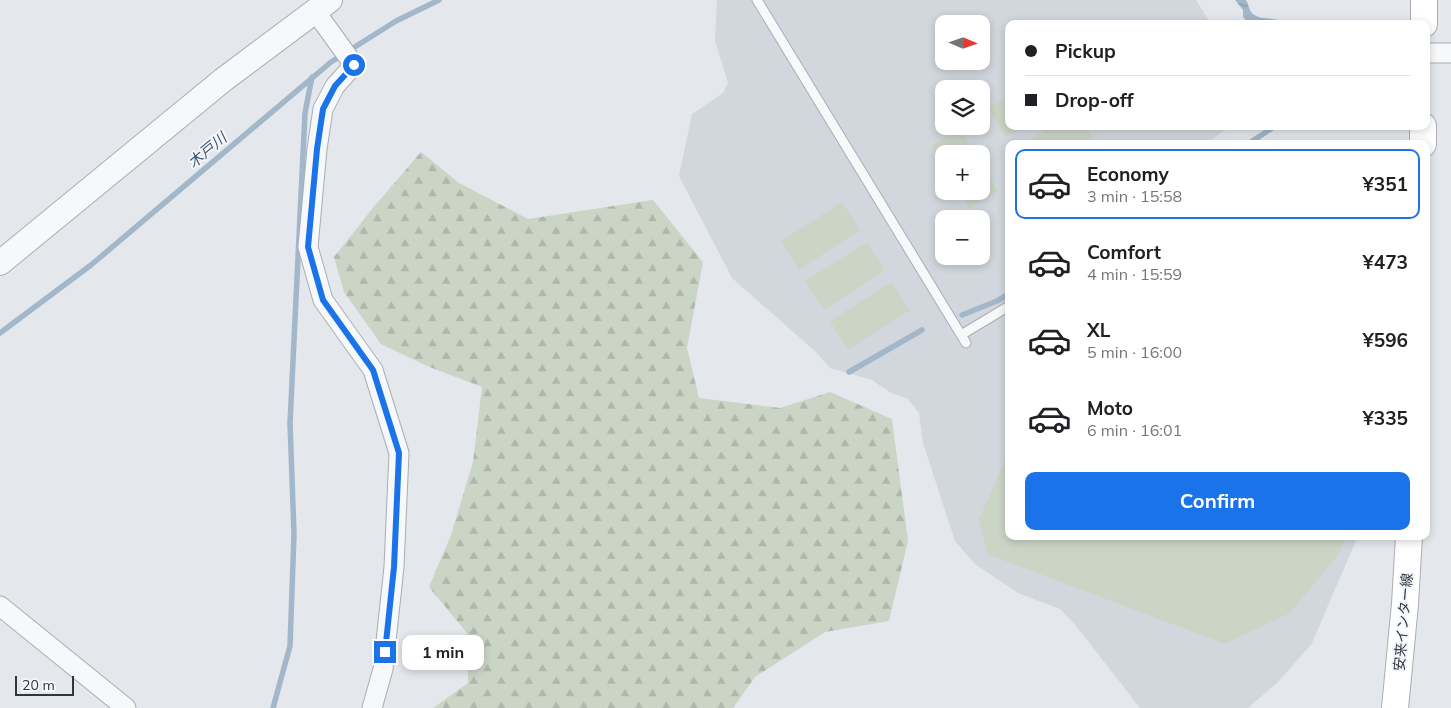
<!DOCTYPE html>
<meta charset="utf-8">
<style>
:root{--surface:#fff;--page:#f2f2f2;--text:#202124;--muted:#757577;--line:#e0e0e0;--accent:#1a73e8}
body{margin:0;font-family:Mulish,"Noto Sans JP",sans-serif;background:var(--page);color:var(--text);height:100vh;display:flex;flex-direction:column;font-size:19px;white-space:nowrap}
*{box-sizing:border-box;margin:0}
p{font-size:16px;color:var(--muted)}
.icon{flex:none;width:28px;height:28px;fill:none;stroke:currentColor;stroke-width:2;stroke-linecap:round;stroke-linejoin:round}
.map{position:relative;flex:1;overflow:hidden}
.drawer{position:absolute;left:1005px;top:140px;width:425px;height:400px;display:flex;flex-direction:column;background:var(--surface);border-radius:10px;box-shadow:0 2px 8px #0003}
.drawer>*{flex:none}
.guide{position:absolute;left:1005px;top:20px;width:425px;height:110px;border-radius:10px;box-shadow:0 2px 8px #0003;display:grid;align-content:center;height:110px;padding:0 20px;background:var(--surface)}
.needle{width:32px;rotate:92deg}
.buttons{position:absolute;left:935px;top:15px;display:grid;gap:10px}
.buttons a{display:grid;place-items:center;width:55px;height:55px;border-radius:10px;background:var(--surface);box-shadow:0 2px 8px #0003;font-size:25px}
.scale{position:absolute;left:15px;bottom:12px;width:59px;box-sizing:border-box;padding-left:5px;border:2px solid #2d3643;border-top:0;font-size:14px;line-height:18px;white-space:nowrap;color:#2d3643;-webkit-text-stroke:4px #f4f6f9;paint-order:stroke}
.end{position:absolute;width:22px;height:22px;margin:-11px;border:6px solid #1a73e8;background:#fff;box-shadow:0 0 0 2px #fff}
.from{border-radius:50%}
.bubble{position:absolute;height:35px;border-radius:10px;background:var(--surface);box-shadow:0 2px 8px #0003;font-size:16px;font-weight:700;line-height:35px;text-align:center}
.guide b{display:flex;align-items:center;gap:18px;height:48px;font-size:19px}
.guide b+b{border-top:1px solid var(--line)}
.guide i{width:12px;height:12px;background:var(--text)}
ul{padding:9px 0 0;list-style:none}
li{display:flex;align-items:center;gap:15px;height:70px;margin:0 10px 8px;padding:0 10px;border:2px solid transparent;border-radius:10px}
li div{flex:1}
li b{display:block;font-size:19px}
li em{font-style:normal;font-weight:700}
li.current{border-color:var(--accent)}
li>.icon{width:45px;height:45px;stroke-width:1.5}
.cta{display:flex;gap:10px;margin-top:auto;padding:10px 20px}
.cta a{flex:1;height:58px;border-radius:10px;background:var(--accent);color:#fff;font-size:20px;font-weight:700;line-height:58px;text-align:center}
.map>svg:first-child{display:block}
.built{fill:#d2d7dd;fill-rule:evenodd}
.forest{fill:url(#forest-firs)}
.pitch{fill:#cbd5c6}
.water{fill:url(#water-ripples)}
.lines{fill:none;stroke-linecap:round;stroke-linejoin:round}
.stream{stroke:#a2b7c9;stroke-width:5.5}
.service-casing{stroke:#a9aeb5;stroke-width:11}
.minor-casing{stroke:#a9aeb5;stroke-width:21}
.tertiary-casing{stroke:#a9aeb5;stroke-width:26}
.secondary-casing{stroke:#a9aeb5;stroke-width:28}
.service{stroke:#f7f8fa;stroke-width:9}
.minor{stroke:#f7f8fa;stroke-width:19}
.tertiary{stroke:#f7f8fa;stroke-width:24}
.secondary{stroke:#fff;stroke-width:26}
.route{stroke:#1a73e8;stroke-width:6}
.labels{text-anchor:middle;dominant-baseline:central;stroke-width:4;stroke-linejoin:round;paint-order:stroke}
.street-label{font-size:14px;fill:#2d3643;stroke:#f4f6f9}
.water-label{font-size:15px;font-style:italic;fill:#385775;stroke:#f4f6f9}
</style>
<div class="map">
<svg width="1451" height="708" viewBox="0 0 1451 708">
<defs>
<pattern id="forest-firs" width="22" height="20" patternUnits="userSpaceOnUse" patternTransform="scale(1.25)"><rect width="22" height="20" fill="#cbd5c6"/><path d="M5 1l3.5 6h-7zM16 11l3.5 6h-7z" fill="#afb7ab"/></pattern>
<pattern id="water-ripples" width="26" height="14" patternUnits="userSpaceOnUse" patternTransform="scale(1.25)"><rect width="26" height="14" fill="#a2b7c9"/><path d="M2 4q2-2 4 0t4 0M15 11q2-2 4 0t4 0" fill="none" stroke="#8496a5"/></pattern>
</defs>
<rect width="100%" height="100%" fill="#e4e7eb"/>
<path class="built" d="M 717,0 L 1196,0 L 1211,24 L 1009,24 L 1009,126 L 1231,126 L 1205,144 L 1009,144 L 1009,536 L 1358,536 L 1311,645 L 1277,683 L 1248,708 L 1140,708 L 1077,627 L 1060,609 L 1018,593 L 975,564 L 955,541 L 923,443 L 919,413 L 908,399 L 891,393 L 872,380 L 830,368 L 815,351 L 732,278 L 679,176 L 692,114 L 723,93 L 728,83 L 715,41 ZM 944,24 L 981,24 L 981,61 L 944,61 ZM 944,89 L 981,89 L 981,126 L 944,126 ZM 944,154 L 981,154 L 981,191 L 944,191 ZM 944,219 L 981,219 L 981,256 L 944,256 Z"/>
<path class="forest" d="M 421,152 L 459,183 L 528,219 L 653,200 L 703,262 L 687,348 L 699,398 L 780,408 L 830,392 L 892,419 L 908,541 L 889,621 L 825,632 L 755,677 L 733,708 L 433,708 L 468,683 L 467,633 L 429,587 L 451,535 L 473,462 L 482,387 L 427,366 L 381,344 L 344,292 L 334,257 L 372,209 Z"/>
<path class="pitch" d="M 1009,95 L 1009,126 L 1023,126 L 1006,137 L 988,109 Z
M 1051,126 L 1085,126 L 1093,139 L 1086,144 L 1024,144 Z
M 960,128 L 976,154 L 944,154 L 944,166 L 932,145 Z
M 981,163 L 998,191 L 969,208 L 959,191 L 981,191 Z
M 842,202 L 860,230 L 799,270 L 781,241 Z
M 867,242 L 885,270 L 824,310 L 805,281 Z
M 891,282 L 910,310 L 848,350 L 830,321 Z
M 1009,451 L 1009,536 L 1346,536 L 1338,555 L 1290,613 L 1225,644 L 987,554 L 979,519 Z"/>
<path class="water" d="M 1235,0 L 1246,0 C 1249,4 1249,11 1253,14 C 1260,21 1278,16 1287,24 L 1250,24 L 1243,17 L 1243,10 Z"/>
<g class="lines">
<path class="stream" d="M 1248,144 L 1275,126
M 962,315 L 997,301 L 1009,294
M 0,333 L 91,265 L 331,62 L 396,21 L 439,0
M 849,372 L 922,330
M 273,708 L 290,646 L 294,534 L 290,423 L 305,113 L 312,77"/>
<defs>
<path id="service" d="M 757,0 L 966,343
M 961,335 L 1009,306"/>
<path id="minor" d="M 315,11 L 354,65 L 335,86 L 323,109 L 317,149 L 308,247 L 323,300 L 373,370 L 399,453 L 394,567 L 383,669 L 372,708
M 1426,53 L 1451,53
M 0,606 L 126,708"/>
<path id="tertiary" d="M 0,263 L 223,80 L 330,0"/>
<path id="secondary" d="M 1424,0 L 1424,24
M 1423,144 L 1423,126
M 1395,708 L 1405,604 L 1409,536"/>
</defs>
<use href="#service" class="service-casing"/>
<use href="#minor" class="minor-casing"/>
<use href="#tertiary" class="tertiary-casing"/>
<use href="#secondary" class="secondary-casing"/>
<use href="#service" class="service"/>
<use href="#minor" class="minor"/>
<use href="#tertiary" class="tertiary"/>
<use href="#secondary" class="secondary"/>
</g>
<g class="lines">
<path class="route" d="M 354,65 L 335,86 L 323,109 L 317,149 L 308,247 L 323,300 L 373,370 L 399,453 L 394,567 L 385,652"/>
</g>
<g class="labels">
<g class="street-label">
<text transform="translate(1403 622) rotate(-85)">安来インター線</text>
</g>
<g class="water-label">
<text transform="translate(207 150) rotate(-40)">木戸川</text>
</g>
</g>
</svg>
<div class="buttons">
<a><svg class="needle" viewBox="-14 -14 28 28"><path d="M0-13l5 13h-10z" fill="#e53935"/><path d="M0 13l5-13h-10z" fill="#757577"/></svg></a>
<a><svg class="icon" aria-label="layers" viewBox="0 0 24 24"><path d="M12 4l9 5-9 5-9-5zM3 14l9 5 9-5"/></svg></a>
<a>+</a>
<a>−</a>
</div>
<div class="scale">20 m</div>
<i class="end from" style="left:354px;top:65px"></i>
<i class="end" style="left:385px;top:652px"></i>
<div class="bubble" style="left:402px;top:635px;width:82px">1 min</div>
<div class="guide">
<b><i class="from"></i>Pickup</b>
<b><i></i>Drop-off</b>
</div>
<section class="drawer">
<ul>
<li class="current"><svg class="icon" aria-label="car" viewBox="0 0 24 24"><path d="M5 17H2v-5l4-1 3-4h7l3 4 3 1v5h-3M9 17h6M6 11h13"/><circle cx="7" cy="17" r="2"/><circle cx="17" cy="17" r="2"/></svg><div><b>Economy</b><p>3 min · 15:58</p></div><em>¥351</em></li>
<li><svg class="icon" aria-label="car" viewBox="0 0 24 24"><path d="M5 17H2v-5l4-1 3-4h7l3 4 3 1v5h-3M9 17h6M6 11h13"/><circle cx="7" cy="17" r="2"/><circle cx="17" cy="17" r="2"/></svg><div><b>Comfort</b><p>4 min · 15:59</p></div><em>¥473</em></li>
<li><svg class="icon" aria-label="car" viewBox="0 0 24 24"><path d="M5 17H2v-5l4-1 3-4h7l3 4 3 1v5h-3M9 17h6M6 11h13"/><circle cx="7" cy="17" r="2"/><circle cx="17" cy="17" r="2"/></svg><div><b>XL</b><p>5 min · 16:00</p></div><em>¥596</em></li>
<li><svg class="icon" aria-label="car" viewBox="0 0 24 24"><path d="M5 17H2v-5l4-1 3-4h7l3 4 3 1v5h-3M9 17h6M6 11h13"/><circle cx="7" cy="17" r="2"/><circle cx="17" cy="17" r="2"/></svg><div><b>Moto</b><p>6 min · 16:01</p></div><em>¥335</em></li>
</ul>
<div class="cta"><a>Confirm</a></div>
</section>
</div>
